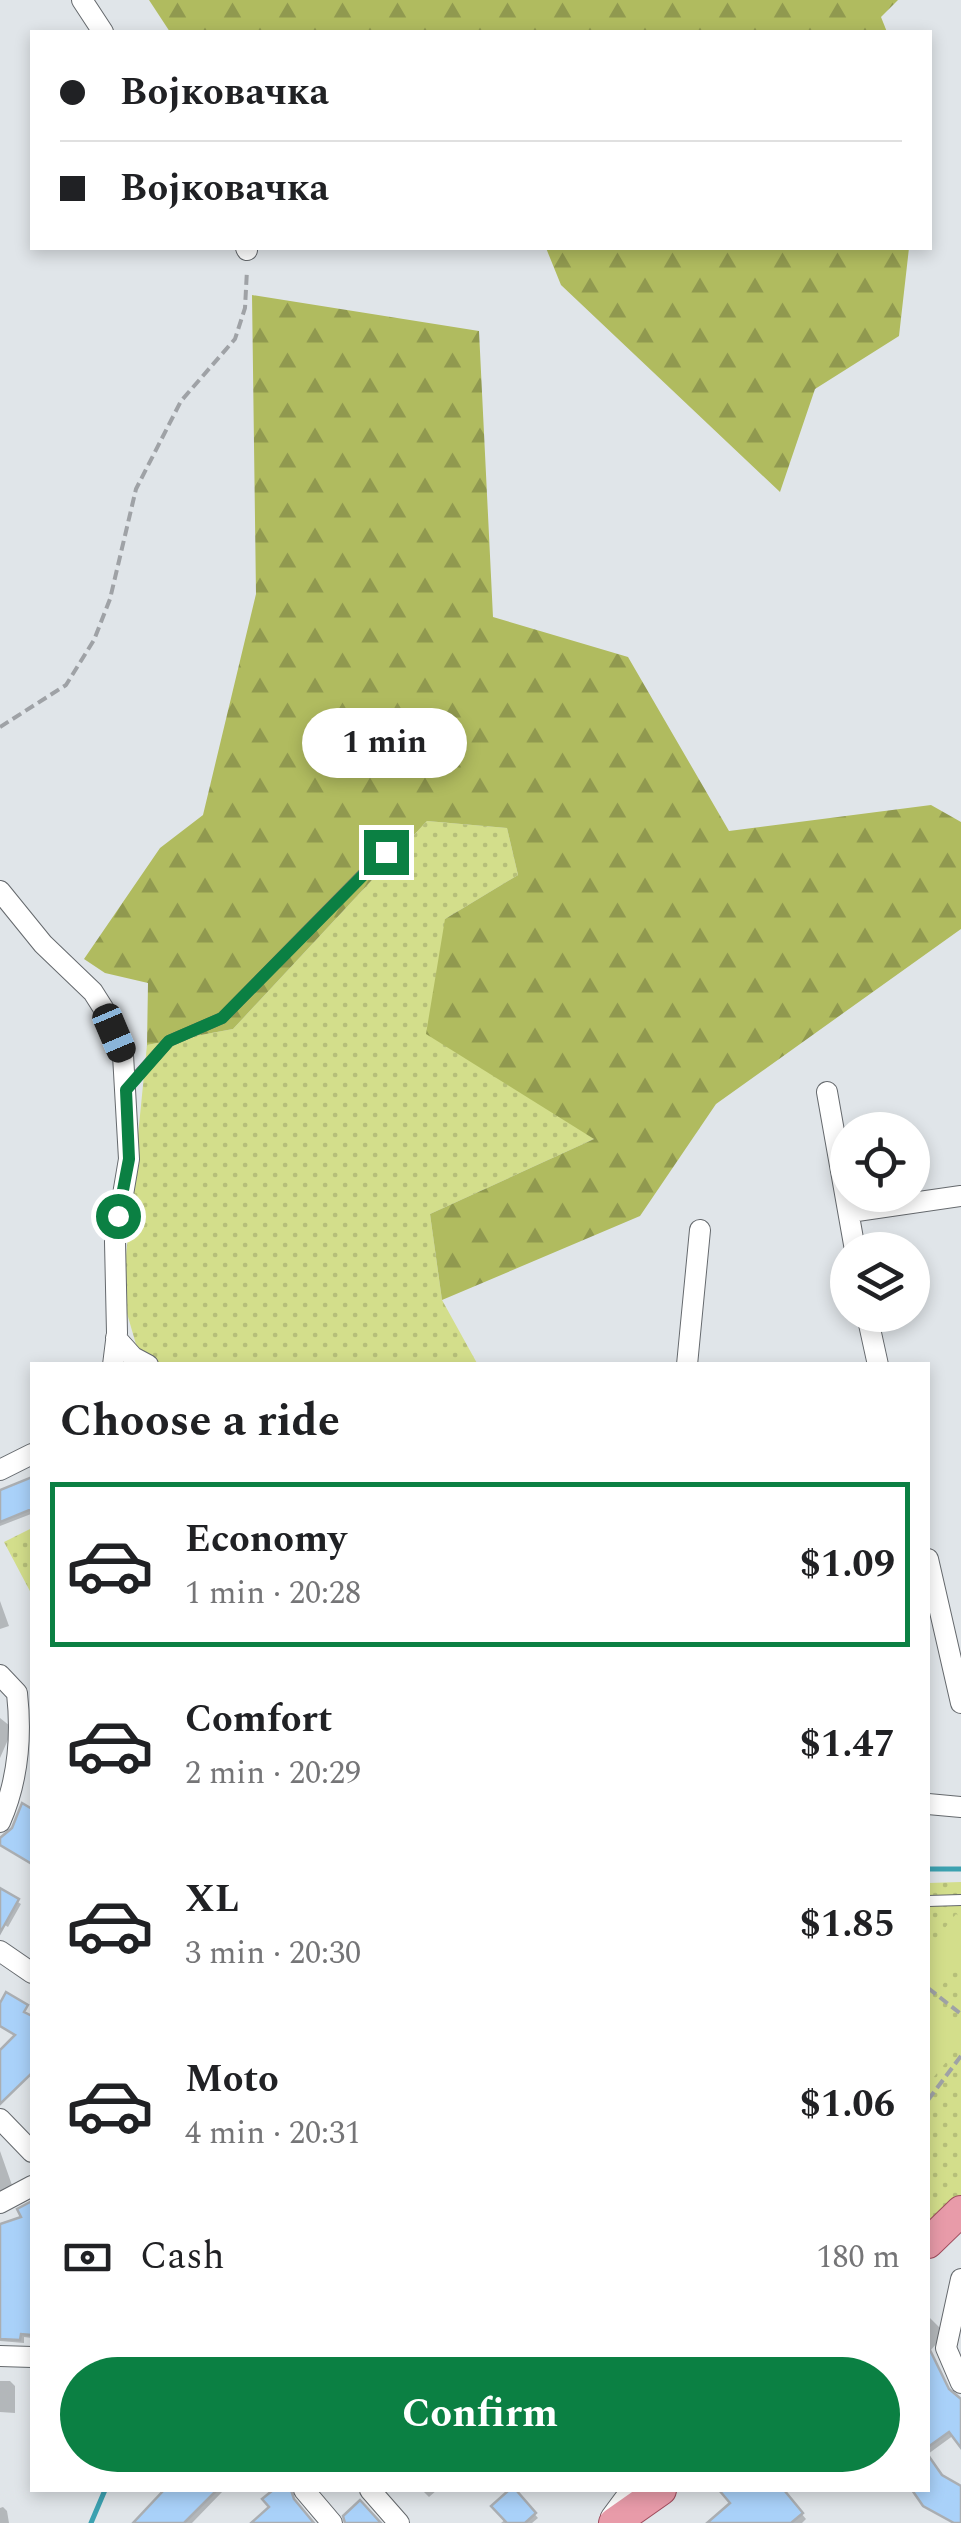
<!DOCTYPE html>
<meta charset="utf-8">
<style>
:root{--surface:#fff;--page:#f6f6f6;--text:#202124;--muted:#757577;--line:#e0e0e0;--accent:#0b8043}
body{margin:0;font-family:Spectral,serif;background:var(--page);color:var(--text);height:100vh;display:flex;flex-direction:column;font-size:38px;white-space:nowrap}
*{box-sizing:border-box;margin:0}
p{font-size:32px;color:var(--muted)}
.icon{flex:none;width:55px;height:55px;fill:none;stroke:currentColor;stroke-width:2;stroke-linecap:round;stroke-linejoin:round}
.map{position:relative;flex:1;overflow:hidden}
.details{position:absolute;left:30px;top:1362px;width:900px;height:1130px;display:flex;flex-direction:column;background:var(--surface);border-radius:0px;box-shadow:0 5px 15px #0003}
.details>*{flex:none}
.guide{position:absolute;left:30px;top:30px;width:902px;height:220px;border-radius:0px;box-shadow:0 5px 15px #0003;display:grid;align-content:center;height:220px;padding:0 30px;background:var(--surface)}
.buttons{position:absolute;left:830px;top:1112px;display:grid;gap:20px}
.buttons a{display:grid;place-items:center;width:100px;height:100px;border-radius:50%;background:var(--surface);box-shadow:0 5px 15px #0003;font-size:50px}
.end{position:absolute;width:45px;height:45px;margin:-22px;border:12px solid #0b8043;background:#fff;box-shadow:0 0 0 5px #fff}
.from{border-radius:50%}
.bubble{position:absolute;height:70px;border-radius:35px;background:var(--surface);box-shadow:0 5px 15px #0003;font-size:32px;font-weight:700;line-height:70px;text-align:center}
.car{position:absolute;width:30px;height:60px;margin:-30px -15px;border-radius:12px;box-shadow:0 0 8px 2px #0007;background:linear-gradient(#222 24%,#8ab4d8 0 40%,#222 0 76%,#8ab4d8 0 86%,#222 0)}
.guide b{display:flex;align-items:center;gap:35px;height:95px;font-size:38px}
.guide b+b{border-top:2px solid var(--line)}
.guide i{width:25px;height:25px;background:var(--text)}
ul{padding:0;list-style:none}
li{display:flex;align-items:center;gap:30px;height:165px;margin:0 20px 15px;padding:0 10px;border:5px solid transparent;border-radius:0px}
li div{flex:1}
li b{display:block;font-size:38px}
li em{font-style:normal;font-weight:700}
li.active{border-color:var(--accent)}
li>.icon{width:90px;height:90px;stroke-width:1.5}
h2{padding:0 30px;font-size:45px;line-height:120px}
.pay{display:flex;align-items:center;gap:25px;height:110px;padding:0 30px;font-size:38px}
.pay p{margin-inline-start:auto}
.cta{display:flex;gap:20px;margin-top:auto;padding:20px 30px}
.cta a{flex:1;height:115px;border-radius:60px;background:var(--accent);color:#fff;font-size:40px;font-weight:700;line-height:115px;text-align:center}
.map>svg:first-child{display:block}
.grass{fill:url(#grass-dots)}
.forest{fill:url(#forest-firs)}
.pitch{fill:#d3de8b}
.shadow{fill:#0003}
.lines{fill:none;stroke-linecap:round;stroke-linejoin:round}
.stream{stroke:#3ca1b0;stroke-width:5}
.building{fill:#a9d1f9;stroke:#aaaeb2;stroke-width:2.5}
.service-casing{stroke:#65696d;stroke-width:12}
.minor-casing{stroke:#65696d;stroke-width:22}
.primary-casing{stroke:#9f4c5d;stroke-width:32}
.path{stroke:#9fa2a6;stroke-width:4;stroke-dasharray:10 5;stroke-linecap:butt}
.service{stroke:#fff;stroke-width:10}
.minor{stroke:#fff;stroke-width:20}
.primary{stroke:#e89ba9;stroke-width:30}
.route{stroke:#0b8043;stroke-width:12}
</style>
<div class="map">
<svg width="961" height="2523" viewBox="0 0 961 2523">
<defs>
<pattern id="grass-dots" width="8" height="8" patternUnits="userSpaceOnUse" patternTransform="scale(2.5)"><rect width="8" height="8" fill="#d3de8b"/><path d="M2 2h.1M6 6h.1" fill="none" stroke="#b6bf79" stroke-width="1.8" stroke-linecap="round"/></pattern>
<pattern id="forest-firs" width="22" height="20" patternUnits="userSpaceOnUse" patternTransform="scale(2.5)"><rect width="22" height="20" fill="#b0bb5f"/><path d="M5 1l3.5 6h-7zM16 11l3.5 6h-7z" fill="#90994f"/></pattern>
</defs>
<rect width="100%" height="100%" fill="#e0e5e9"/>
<path class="grass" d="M 427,821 L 507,828 L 518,875 L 445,919 L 594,1139 L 430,1214 L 442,1300 L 478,1365 L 142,1365 L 122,1296 L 147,1045 L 233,1029 Z
M 32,1528 L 32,1595 L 4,1542 Z
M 961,1882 L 961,2196 L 928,2226 L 928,1883 Z"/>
<path class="forest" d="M 149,0 L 898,0 L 881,17 L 887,32 L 170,32 Z
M 546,248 L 909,248 L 899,336 L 815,389 L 780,492 L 561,285 Z
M 252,295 L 479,331 L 493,617 L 628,657 L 729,831 L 931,805 L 961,822 L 961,929 L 716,1104 L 640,1216 L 442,1300 L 430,1214 L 594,1139 L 426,1034 L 445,919 L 518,875 L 507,828 L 427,821 L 233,1029 L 147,1045 L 148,983 L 105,973 L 84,959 L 160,848 L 203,815 L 256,594 Z"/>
<path class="pitch" d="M 956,1914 L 961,1918 L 961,1961 L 940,1988 L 928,1978 L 928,1949 Z
M 928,1997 L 961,2025 L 961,2044 L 928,2084 Z"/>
<path class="shadow" d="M 32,1480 L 32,1518 L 31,1514 L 0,1526 L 0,1492 Z
M 0,1601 L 9,1626 L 0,1629 Z
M 0,1718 L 10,1726 L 10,1735 L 0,1758 Z
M 0,1891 L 21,1904 L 8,1927 L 0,1922 Z
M 0,2151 L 13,2188 L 0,2197 Z
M 32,2203 L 32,2338 L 24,2337 L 24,2343 L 0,2341 L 0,2227 L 24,2218 L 20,2210 Z
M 928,2316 L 941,2329 L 937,2343 L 930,2351 L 951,2394 L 961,2402 L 961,2444 L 954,2435 L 928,2454 Z
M 0,2381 L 10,2381 L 15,2386 L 15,2413 L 0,2412 Z
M 167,2490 L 224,2490 L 192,2523 L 138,2523 Z
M 422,2490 L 437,2490 L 429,2497 Z
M 513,2490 L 538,2518 L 532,2523 L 501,2523 L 506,2519 Z
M 729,2490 L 786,2490 L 784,2493 L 806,2519 L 802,2523 L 711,2523 L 733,2503 Z
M 3,2507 L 7,2511 L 9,2523 L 0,2523 L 0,2508 Z"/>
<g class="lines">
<path class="stream" d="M 928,1869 L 961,1869
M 91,2523 L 105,2490"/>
</g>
<path class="building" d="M 32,1477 L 32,1509 L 0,1522 L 0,1490 Z
M 22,1803 L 32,1809 L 32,1864 L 0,1845 L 0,1838 L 12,1828 Z
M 0,1888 L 19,1899 L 0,1933 Z
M 6,1992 L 28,2005 L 24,2012 L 32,2016 L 32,2073 L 0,2104 L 0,2050 L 15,2035 L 0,2026 L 0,2003 Z
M 32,2201 L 32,2335 L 21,2334 L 20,2340 L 0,2339 L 0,2224 L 21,2217 L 17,2209 Z
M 928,2346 L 949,2389 L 961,2399 L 961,2448 L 949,2432 L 928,2447 Z
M 928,2455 L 942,2475 L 961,2486 L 961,2523 L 954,2523 L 923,2506 L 912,2490 L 928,2490 Z
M 164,2490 L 217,2490 L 184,2523 L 133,2523 Z
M 273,2490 L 291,2490 L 294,2499 L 314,2523 L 251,2523 L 269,2507 L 262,2499 Z
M 509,2490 L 516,2490 L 536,2513 L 525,2523 L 507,2523 L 491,2506 Z
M 719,2490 L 784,2490 L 803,2513 L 791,2523 L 707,2523 L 730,2503 Z
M 360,2500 L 381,2523 L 345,2523 L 343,2516 Z"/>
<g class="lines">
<defs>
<path id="service" d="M 126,1089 L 169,1041 L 222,1018 L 386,851
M 928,1901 L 961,1900"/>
<path id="minor" d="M 82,0 L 103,32
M 246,248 L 247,250
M 0,891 L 43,944 L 93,992 L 105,1011 L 123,1055 L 129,1159 L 115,1242 L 117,1333 L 113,1365
M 827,1092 L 855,1250
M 850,1212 L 961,1196
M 867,1315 L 878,1365
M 116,1338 L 133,1357 L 148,1365
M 687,1365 L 700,1230
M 0,1470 L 32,1454
M 928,1559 L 961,1703
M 0,1675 L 17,1693 C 22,1738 18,1781 0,1822
M 928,1804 L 961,1807
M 0,1951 L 32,1973
M 0,2119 L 32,2152
M 0,2203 L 32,2186
M 961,2279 L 946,2348 L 961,2383
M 0,2356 L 32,2357
M 304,2490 L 332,2523
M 370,2490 L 399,2523
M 611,2517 L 631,2490"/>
<path id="primary" d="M 928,2243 L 961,2211
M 614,2523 L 661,2490"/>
</defs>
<use href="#service" class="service-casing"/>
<use href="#minor" class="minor-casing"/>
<use href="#primary" class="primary-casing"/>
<path class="path" d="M 0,727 L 66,685 L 94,640 L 110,599 L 136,489 L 181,401 L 235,339 L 245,308 L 247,270
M 928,1988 L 961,2014
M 928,2100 L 961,2056"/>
<use href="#service" class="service"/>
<use href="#minor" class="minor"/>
<use href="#primary" class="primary"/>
</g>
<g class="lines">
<path class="route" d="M 118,1216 L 129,1159 L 126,1090 L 169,1041 L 222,1018 L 386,852"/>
</g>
</svg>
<div class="buttons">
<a><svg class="icon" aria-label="locate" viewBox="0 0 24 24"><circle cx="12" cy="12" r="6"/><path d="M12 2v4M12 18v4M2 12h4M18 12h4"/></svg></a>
<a><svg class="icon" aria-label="layers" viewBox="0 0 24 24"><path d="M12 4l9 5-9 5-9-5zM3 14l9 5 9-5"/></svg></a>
</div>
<i class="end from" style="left:118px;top:1216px"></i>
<i class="end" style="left:386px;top:852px"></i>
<div class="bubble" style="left:302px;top:708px;width:165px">1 min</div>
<i class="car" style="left:114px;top:1033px;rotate:157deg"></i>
<div class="guide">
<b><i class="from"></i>Војковачка</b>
<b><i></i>Војковачка</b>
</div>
<section class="details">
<h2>Choose a ride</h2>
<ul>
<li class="active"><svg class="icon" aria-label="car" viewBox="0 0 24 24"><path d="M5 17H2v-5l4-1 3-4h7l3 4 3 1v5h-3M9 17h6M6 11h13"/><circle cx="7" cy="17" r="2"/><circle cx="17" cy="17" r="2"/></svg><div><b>Economy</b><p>1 min · 20:28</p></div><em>$1.09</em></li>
<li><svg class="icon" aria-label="car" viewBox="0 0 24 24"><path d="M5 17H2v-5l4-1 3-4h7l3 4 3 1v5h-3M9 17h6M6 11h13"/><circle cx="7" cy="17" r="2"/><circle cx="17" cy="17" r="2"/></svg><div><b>Comfort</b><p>2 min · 20:29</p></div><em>$1.47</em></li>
<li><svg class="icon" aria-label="car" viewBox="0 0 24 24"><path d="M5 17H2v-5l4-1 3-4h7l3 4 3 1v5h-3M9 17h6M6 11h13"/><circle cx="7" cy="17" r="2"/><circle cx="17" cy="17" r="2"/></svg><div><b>XL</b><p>3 min · 20:30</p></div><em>$1.85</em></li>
<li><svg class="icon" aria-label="car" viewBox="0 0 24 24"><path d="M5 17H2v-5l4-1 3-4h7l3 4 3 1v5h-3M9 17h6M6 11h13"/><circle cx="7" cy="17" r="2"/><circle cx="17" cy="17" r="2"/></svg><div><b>Moto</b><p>4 min · 20:31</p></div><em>$1.06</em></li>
</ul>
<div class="pay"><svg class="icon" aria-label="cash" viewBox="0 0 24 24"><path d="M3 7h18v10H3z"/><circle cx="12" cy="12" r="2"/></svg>Cash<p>180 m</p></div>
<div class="cta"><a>Confirm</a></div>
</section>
</div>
